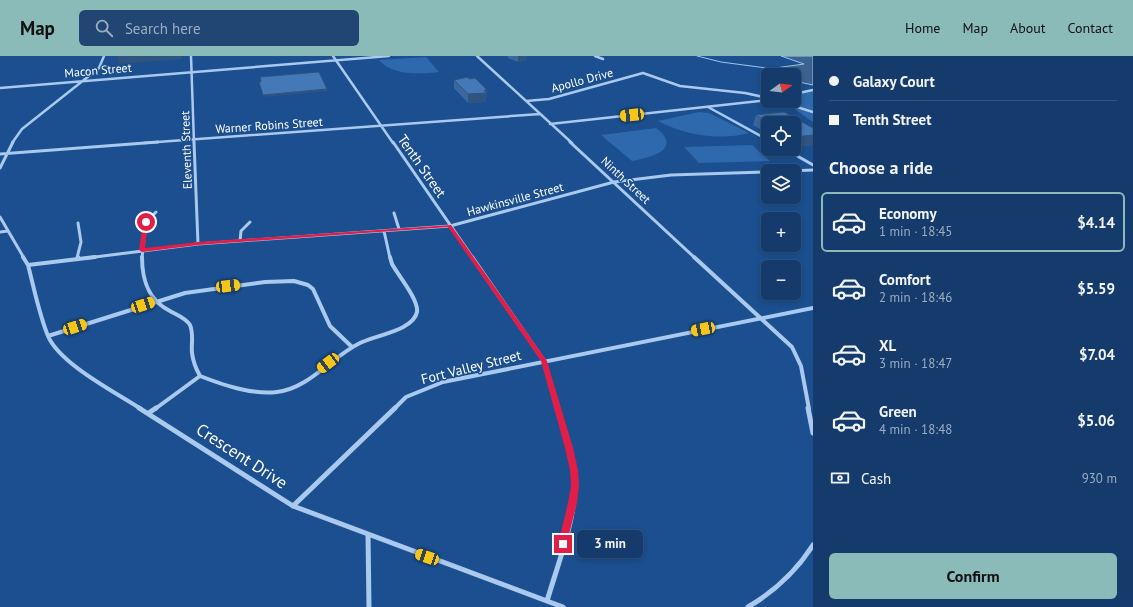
<!DOCTYPE html>
<meta charset="utf-8">
<style>
:root{--surface:#143b6b;--page:#214673;--text:#f1f3f6;--muted:#9dadc1;--line:#33557e;--accent:#8bbbb9}
body{margin:0;font-family:"PT Sans",sans-serif;background:var(--page);color:var(--text);height:100vh;display:flex;flex-direction:column;font-size:15px;white-space:nowrap}
*{box-sizing:border-box;margin:0}
p{font-size:13px;color:var(--muted)}
.icon{flex:none;width:22px;height:22px;fill:none;stroke:currentColor;stroke-width:2;stroke-linecap:round;stroke-linejoin:round}
.map{position:relative;flex:1;overflow:hidden}
.sheet{display:flex;flex-direction:column;background:var(--surface);width:320px}
.sheet>*{flex:none}
.top-card{display:grid;align-content:center;height:88px;padding:0 16px;background:var(--surface)}
.needle{width:26px;rotate:75deg}
.tools{position:absolute;left:761px;top:12px;display:grid;gap:8px}
.tools a{display:grid;place-items:center;width:40px;height:40px;border-radius:6px;background:var(--surface);box-shadow:0 2px 6px #0003,0 0 0 1px var(--line);font-size:20px}
.end{position:absolute;width:18px;height:18px;margin:-9px;border:5px solid #e11d48;background:#fff;box-shadow:0 0 0 2px #fff}
.from{border-radius:50%}
.bubble{position:absolute;height:28px;border-radius:6px;background:var(--surface);box-shadow:0 2px 6px #0003,0 0 0 1px var(--line);font-size:13px;font-weight:600;line-height:28px;text-align:center}
.car{position:absolute;width:12px;height:24px;margin:-12px -6px;border-radius:5px;box-shadow:0 0 3px 1px #0007;background:linear-gradient(#f5c518 24%,#345 0 40%,#f5c518 0 76%,#345 0 86%,#f5c518 0)}
.top-card b{display:flex;align-items:center;gap:14px;height:38px;font-size:15px}
.top-card b+b{border-top:1px solid var(--line)}
.top-card i{width:10px;height:10px;background:var(--text)}
ul{padding:0;list-style:none}
li{display:flex;align-items:center;gap:12px;height:60px;margin:0 8px 6px;padding:0 8px;border:2px solid transparent;border-radius:6px}
li div{flex:1}
li b{display:block;font-size:15px}
li em{font-style:normal;font-weight:600}
li.current{border-color:var(--accent)}
li>.icon{width:36px;height:36px;stroke-width:1.5}
h2{padding:0 16px;font-size:18px;line-height:48px}
.pay{display:flex;align-items:center;gap:10px;height:44px;padding:0 16px;font-size:15px}
.pay p{margin-inline-start:auto}
.button{display:flex;gap:8px;margin-top:auto;padding:8px 16px}
.button a{flex:1;height:46px;border-radius:6px;background:var(--accent);color:#111;font-size:16px;font-weight:600;line-height:46px;text-align:center}
header{display:flex;align-items:center;gap:24px;box-sizing:border-box;height:56px;padding:0 20px;background:var(--accent);color:#111}
header strong{font-size:19px}
nav{display:flex;gap:22px;margin-inline-start:auto;font-size:14px}
.search{width:280px;height:36px;background:var(--page);display:flex;align-items:center;gap:10px;box-sizing:border-box;padding:0 14px;border-radius:6px;color:var(--muted);font-size:15px}
main{display:flex;flex:1;min-height:0}
.map>svg:first-child{display:block}
.green{fill:#2e69ad}
.water{fill:#3c6290;stroke:#9cc4f0}
.lines{fill:none;stroke-linecap:round;stroke-linejoin:round}
.stream{stroke:#9cc4f0;stroke-width:1}
.street-far3{stroke:#a9c9ee;stroke-width:2.5}
.street-far2{stroke:#a9c9ee;stroke-width:3}
.street-far1{stroke:#a9c9ee;stroke-width:4}
.street{stroke:#a9c9ee;stroke-width:5}
.wall{fill:#3a679d}
.shaded-wall{fill:#305480}
.building{fill:#4478b7;stroke:#305480}
.route{fill:#e11d48}
.labels{text-anchor:middle;dominant-baseline:central;stroke-width:3;stroke-linejoin:round;paint-order:stroke}
.far-street-label{font-size:12px;fill:#fff;stroke:#1b4f8f}
.street-label{font-size:14px;fill:#fff;stroke:#1b4f8f}
.near-street-label{font-size:17px;fill:#fff;stroke:#1b4f8f}
</style>
<header>
<strong>Map</strong>
<div class="search"><svg class="icon" aria-label="search" viewBox="0 0 24 24"><circle cx="10" cy="10" r="6"/><path d="M15 15l6 6"/></svg>Search here</div>
<nav><a>Home</a><a>Map</a><a>About</a><a>Contact</a></nav>
</header>
<main>
<div class="map">
<svg width="813" height="551" viewBox="0 0 813 551">
<rect width="100%" height="100%" fill="#1b4f8f"/>
<path class="green" d="M 426,1 L 439,16 C 421,18 392,20 379,4 Z
M 813,33 L 813,66 L 783,45 L 794,45 L 794,38 Z
M 699,56 L 709,57 L 749,77 C 720,85 684,79 658,65 Z
M 656,72 C 684,93 650,102 632,105 L 601,79 Z
M 752,89 L 770,105 L 699,107 L 684,91 Z"/>
<path class="water" d="M 781,0 L 813,0 L 813,29 L 794,25 L 794,19 L 772,19 L 767,16 L 777,16 L 772,13 L 775,12 L 804,8 Z"/>
<g class="lines">
<path class="stream" d="M 697,0 L 721,6 L 774,13"/>
<path class="street-far3" d="M 191,0 L 194,87
M 333,0 L 393,87
M 477,0 L 572,87
M 595,0 L 603,3
M 0,32 L 389,0
M 794,38 L 813,34
M 526,45 L 549,43 L 643,17 L 680,30 L 745,37 L 768,42
M 778,45 L 813,56
M 708,51 L 768,84
M 550,68 L 768,44
M 12,87 L 22,73 L 99,12 L 104,0
M 144,87 L 540,58"/>
<path class="street-far2" d="M 194,86 L 198,188
M 393,86 L 473,202
M 570,86 L 695,202
M 785,93 L 813,109
M 0,98 L 158,86
M 0,112 L 13,86
M 790,115 L 813,114
M 394,157 L 399,173
M 0,161 L 24,202
M 384,175 L 390,202
M 0,176 L 8,175
M 240,185 L 241,175 L 250,166
M 77,202 L 81,186 L 78,167
M 87,202 L 198,188 L 450,170 L 614,126 L 671,119 L 768,116
M 142,202 L 146,166 L 156,156"/>
<path class="street-far1" d="M 23,201 L 28,209 C 34,232 39,258 48,280 C 60,308 115,336 141,353
M 142,201 C 142,224 148,244 170,255 C 177,259 186,262 190,269 C 194,278 191,288 192,297 C 193,305 196,313 200,320 C 223,329 252,339 277,336 C 310,332 331,301 360,287 C 375,279 413,275 417,256 C 419,244 398,219 392,208 L 390,201
M 472,201 L 544,305 L 558,353
M 694,201 L 792,291 L 801,310 L 809,353
M 77,203 L 78,201
M 28,209 L 95,201
M 48,280 L 185,237 L 265,226 L 294,225 L 308,229 L 313,233 L 330,270 L 351,290
M 155,353 L 200,320
M 394,353 L 406,341 L 443,326 L 813,252"/>
<path class="street" d="M 139,352 L 293,450 L 563,551
M 808,352 L 813,377
M 150,356 L 156,352
M 293,450 L 395,352
M 368,478 L 369,551
M 547,545 C 557,511 575,464 575,429 C 575,403 565,376 557,352
M 748,551 C 775,535 796,516 813,489"/>
</g>
<path class="wall" d="M 508,0 L 527,0 L 527,4 L 518,6 L 508,2 Z
M 469,23 L 487,34 L 486,46 L 468,47 L 454,32 L 454,24 Z
M 784,56 L 813,72 L 813,79 L 806,80 L 813,79 L 813,89 L 794,91 L 794,67 L 768,67 L 768,78 L 753,69 L 756,59 Z"/>
<path class="shaded-wall" d="M 117,0 L 182,0 L 182,3 L 119,8 Z
M 518,0 L 527,0 L 527,4 L 518,6 Z
M 327,33 L 328,35 L 263,41 L 263,39 Z
M 484,34 L 487,34 L 486,46 L 468,47 L 468,38 Z
M 813,79 L 813,89 L 794,91 L 794,84 L 795,81 Z"/>
<path class="building" d="M 319,16 L 327,33 L 263,39 L 259,26 L 261,26 L 260,21 Z
M 468,21 L 469,23 L 475,22 L 487,34 L 484,34 L 486,37 L 468,38 L 454,24 Z
M 784,56 L 813,72 L 813,79 L 795,81 L 794,81 L 794,67 L 769,67 L 756,59 Z"/>
<path class="route" d="M 146,164 L 148,166 L 145,192 L 198,186 L 451,169 L 547,305 L 573,392 L 578,414 L 579,430 L 577,447 L 566,490 L 560,490 L 558,488 L 568,447 L 571,430 L 570,414 L 565,392 L 541,305 L 448,171 L 198,189 L 142,196 L 139,194 L 143,166 Z"/>
<g class="labels">
<g class="far-street-label">
<text transform="translate(98 14) rotate(-5)">Macon Street</text>
<text transform="translate(582 24) rotate(-15)">Apollo Drive</text>
<text transform="translate(269 69) rotate(-4)">Warner Robins Street</text>
<text transform="translate(186 94) rotate(-92)">Eleventh Street</text>
<text transform="translate(626 124) rotate(43)">Ninth Street</text>
<text transform="translate(515 143) rotate(-15)">Hawkinsville Street</text>
</g>
<g class="street-label">
<text transform="translate(422 110) rotate(55)">Tenth Street</text>
<text transform="translate(471 311) rotate(-14)">Fort Valley Street</text>
</g>
<g class="near-street-label">
<text transform="translate(242 400) rotate(33)">Crescent Drive</text>
</g>
</g>
</svg>
<div class="tools">
<a><svg class="needle" viewBox="-14 -14 28 28"><path d="M0-13l5 13h-10z" fill="#e53935"/><path d="M0 13l5-13h-10z" fill="#9dadc1"/></svg></a>
<a><svg class="icon" aria-label="locate" viewBox="0 0 24 24"><circle cx="12" cy="12" r="6"/><path d="M12 2v4M12 18v4M2 12h4M18 12h4"/></svg></a>
<a><svg class="icon" aria-label="layers" viewBox="0 0 24 24"><path d="M12 4l9 5-9 5-9-5zM3 14l9 5 9-5"/></svg></a>
<a>+</a>
<a>−</a>
</div>
<i class="end from" style="left:146px;top:166px"></i>
<i class="end" style="left:563px;top:488px"></i>
<div class="bubble" style="left:577px;top:474px;width:66px">3 min</div>
<i class="car" style="left:632px;top:59px;rotate:264deg"></i>
<i class="car" style="left:228px;top:230px;rotate:83deg"></i>
<i class="car" style="left:143px;top:249px;rotate:72deg"></i>
<i class="car" style="left:75px;top:271px;rotate:72deg"></i>
<i class="car" style="left:703px;top:273px;rotate:259deg"></i>
<i class="car" style="left:328px;top:307px;rotate:233deg"></i>
<i class="car" style="left:427px;top:501px;rotate:289deg"></i>
</div>
<section class="sheet">
<div class="top-card">
<b><i class="from"></i>Galaxy Court</b>
<b><i></i>Tenth Street</b>
</div>
<h2>Choose a ride</h2>
<ul>
<li class="current"><svg class="icon" aria-label="car" viewBox="0 0 24 24"><path d="M5 17H2v-5l4-1 3-4h7l3 4 3 1v5h-3M9 17h6M6 11h13"/><circle cx="7" cy="17" r="2"/><circle cx="17" cy="17" r="2"/></svg><div><b>Economy</b><p>1 min · 18:45</p></div><em>$4.14</em></li>
<li><svg class="icon" aria-label="car" viewBox="0 0 24 24"><path d="M5 17H2v-5l4-1 3-4h7l3 4 3 1v5h-3M9 17h6M6 11h13"/><circle cx="7" cy="17" r="2"/><circle cx="17" cy="17" r="2"/></svg><div><b>Comfort</b><p>2 min · 18:46</p></div><em>$5.59</em></li>
<li><svg class="icon" aria-label="car" viewBox="0 0 24 24"><path d="M5 17H2v-5l4-1 3-4h7l3 4 3 1v5h-3M9 17h6M6 11h13"/><circle cx="7" cy="17" r="2"/><circle cx="17" cy="17" r="2"/></svg><div><b>XL</b><p>3 min · 18:47</p></div><em>$7.04</em></li>
<li><svg class="icon" aria-label="car" viewBox="0 0 24 24"><path d="M5 17H2v-5l4-1 3-4h7l3 4 3 1v5h-3M9 17h6M6 11h13"/><circle cx="7" cy="17" r="2"/><circle cx="17" cy="17" r="2"/></svg><div><b>Green</b><p>4 min · 18:48</p></div><em>$5.06</em></li>
</ul>
<div class="pay"><svg class="icon" aria-label="cash" viewBox="0 0 24 24"><path d="M3 7h18v10H3z"/><circle cx="12" cy="12" r="2"/></svg>Cash<p>930 m</p></div>
<div class="button"><a>Confirm</a></div>
</section>
</main>
